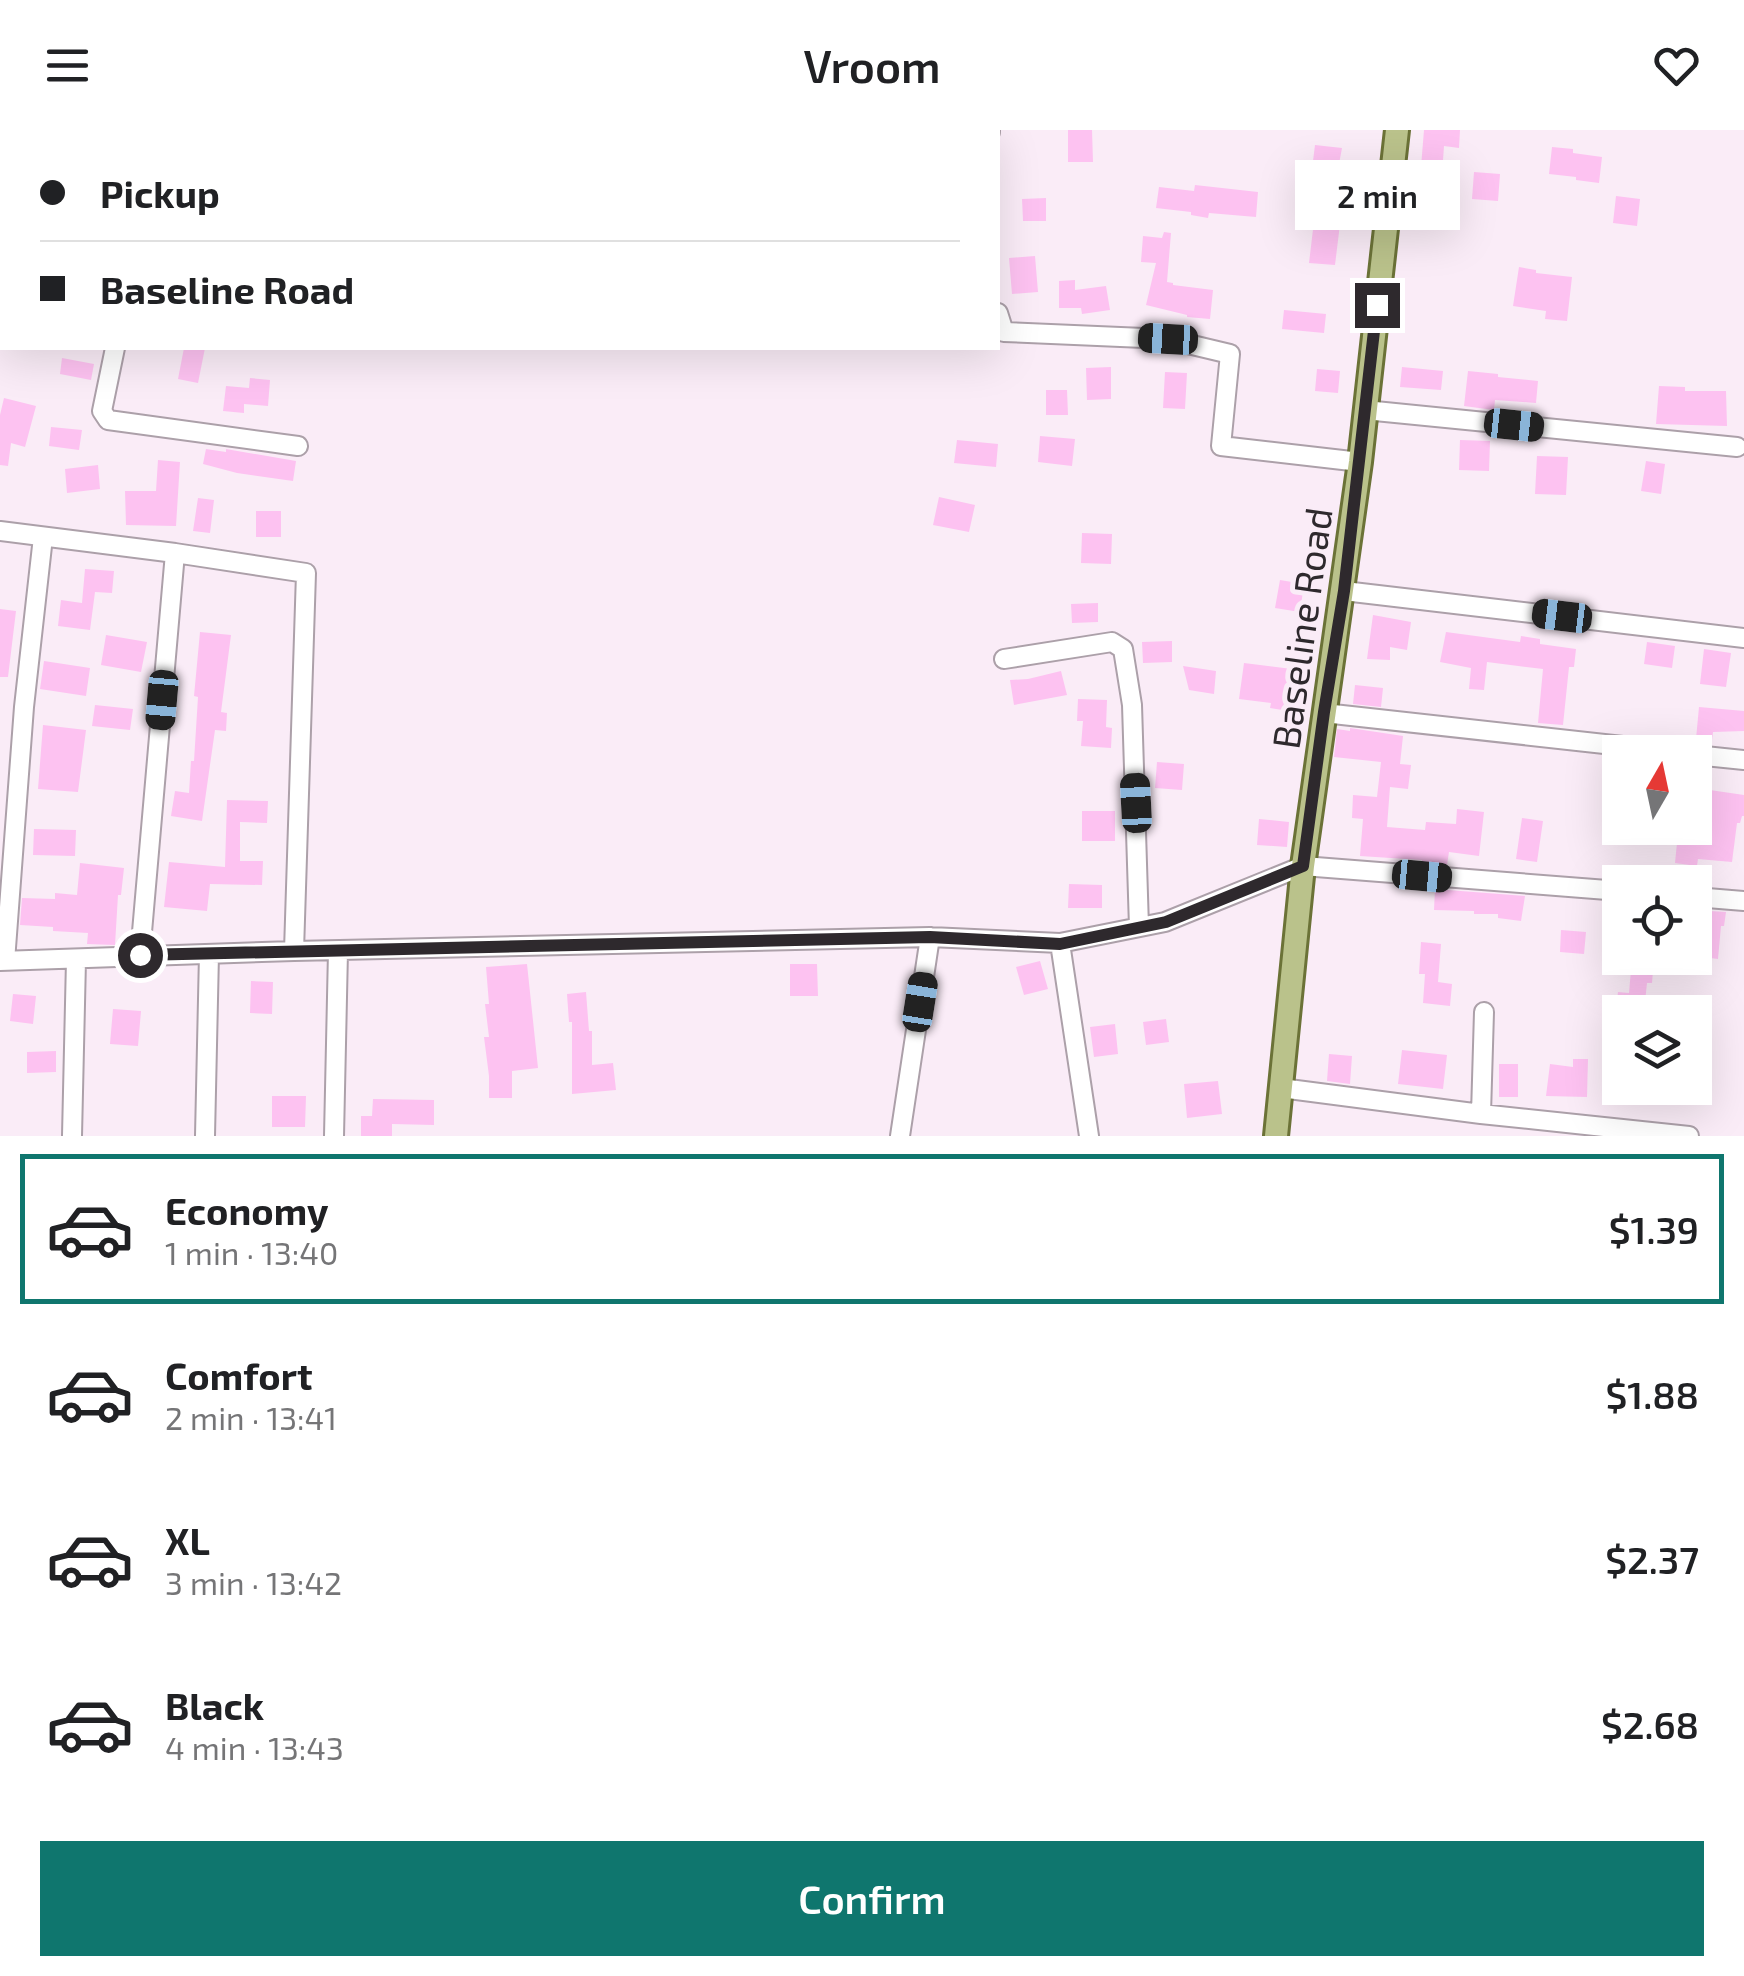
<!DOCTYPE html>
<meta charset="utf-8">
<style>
:root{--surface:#fff;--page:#f2f2f2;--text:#202124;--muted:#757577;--line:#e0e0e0;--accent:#0f766e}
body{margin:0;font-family:"Exo 2",sans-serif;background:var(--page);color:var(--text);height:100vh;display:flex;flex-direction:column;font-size:38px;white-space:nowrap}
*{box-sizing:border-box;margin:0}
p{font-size:32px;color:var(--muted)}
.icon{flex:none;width:55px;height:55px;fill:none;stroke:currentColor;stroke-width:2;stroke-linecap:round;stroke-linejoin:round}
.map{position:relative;height:1006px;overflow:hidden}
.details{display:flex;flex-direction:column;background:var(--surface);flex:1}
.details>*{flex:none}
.banner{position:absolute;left:0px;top:0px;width:1000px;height:220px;box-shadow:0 10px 40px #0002;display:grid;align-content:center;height:220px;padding:0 40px;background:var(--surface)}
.needle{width:65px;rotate:9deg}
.fabs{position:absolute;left:1602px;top:605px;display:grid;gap:20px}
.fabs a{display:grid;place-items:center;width:110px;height:110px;border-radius:0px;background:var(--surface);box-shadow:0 10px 40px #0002;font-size:50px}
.end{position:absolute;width:45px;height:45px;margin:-22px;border:12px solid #2e292d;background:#fff;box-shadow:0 0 0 5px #fff}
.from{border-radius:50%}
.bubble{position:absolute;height:70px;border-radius:0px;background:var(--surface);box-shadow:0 10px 40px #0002;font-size:32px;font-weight:600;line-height:70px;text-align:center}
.car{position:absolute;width:30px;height:60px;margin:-30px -15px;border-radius:12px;box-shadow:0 0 8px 2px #0007;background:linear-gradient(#222 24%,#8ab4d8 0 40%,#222 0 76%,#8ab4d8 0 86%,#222 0)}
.banner b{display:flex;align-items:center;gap:35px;height:95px;font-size:38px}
.banner b+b{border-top:2px solid var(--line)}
.banner i{width:25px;height:25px;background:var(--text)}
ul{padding:18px 0 0;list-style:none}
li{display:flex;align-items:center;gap:30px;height:150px;margin:0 20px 15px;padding:0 20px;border:5px solid transparent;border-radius:0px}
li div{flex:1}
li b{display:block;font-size:38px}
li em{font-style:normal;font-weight:600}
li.current{border-color:var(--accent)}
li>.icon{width:90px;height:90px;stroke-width:1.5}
.action{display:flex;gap:20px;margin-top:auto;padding:20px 40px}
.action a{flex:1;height:115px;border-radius:0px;background:var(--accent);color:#fff;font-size:40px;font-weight:600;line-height:115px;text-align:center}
header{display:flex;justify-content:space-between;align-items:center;height:130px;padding:0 40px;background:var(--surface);font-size:45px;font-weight:600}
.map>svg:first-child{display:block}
.building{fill:#fdc2f1}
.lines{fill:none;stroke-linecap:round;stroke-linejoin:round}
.minor-casing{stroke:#aca0a9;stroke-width:22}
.major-casing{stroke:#6b7237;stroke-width:28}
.minor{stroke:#fff;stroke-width:18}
.major{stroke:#bac28b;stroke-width:22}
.route{stroke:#2e292d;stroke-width:12}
.labels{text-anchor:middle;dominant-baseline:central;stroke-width:10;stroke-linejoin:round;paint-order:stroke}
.street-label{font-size:38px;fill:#2e292d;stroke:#faecf7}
</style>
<header><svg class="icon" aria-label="menu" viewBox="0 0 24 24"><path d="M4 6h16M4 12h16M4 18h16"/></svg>Vroom<svg class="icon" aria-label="heart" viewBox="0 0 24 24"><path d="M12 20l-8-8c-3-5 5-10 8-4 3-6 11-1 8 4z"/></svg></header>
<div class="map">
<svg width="1744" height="1006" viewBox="0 0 1744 1006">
<rect width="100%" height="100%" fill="#faecf7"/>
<path class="building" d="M 1068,0 L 1092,0 L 1093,32 L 1068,32 Z
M 1424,0 L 1460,0 L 1459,18 L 1444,16 L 1440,73 L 1413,71 L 1415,37 L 1421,37 Z
M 1315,15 L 1342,18 L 1331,77 L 1359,80 L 1357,96 L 1340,94 L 1335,135 L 1309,133 L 1314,91 L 1309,90 L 1311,74 L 1318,75 L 1325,32 L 1313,31 Z
M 1552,17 L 1573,19 L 1573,23 L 1602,27 L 1599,53 L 1576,50 L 1576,47 L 1549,44 Z
M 1474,42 L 1500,44 L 1498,71 L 1472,69 Z
M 1195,55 L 1258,62 L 1256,87 L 1209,83 L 1208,88 L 1191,85 L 1191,82 L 1156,78 L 1159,57 L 1194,61 Z
M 1616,66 L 1640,69 L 1637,96 L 1613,93 Z
M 1046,68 L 1046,91 L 1023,91 L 1022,69 Z
M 1164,102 L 1171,103 L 1167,152 L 1173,153 L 1173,155 L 1213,160 L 1210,189 L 1187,187 L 1187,185 L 1146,175 L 1156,133 L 1141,132 L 1143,106 L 1162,108 Z
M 1035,126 L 1038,162 L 1012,164 L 1009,128 Z
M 1519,137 L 1536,140 L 1536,143 L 1572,147 L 1567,191 L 1545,189 L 1546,181 L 1513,176 Z
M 1075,150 L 1075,160 L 1106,156 L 1110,180 L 1082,184 L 1081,178 L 1059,178 L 1059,151 Z
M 1284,180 L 1326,184 L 1324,203 L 1282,199 Z
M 184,218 L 205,218 L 198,253 L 178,249 Z
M 62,228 L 94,234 L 91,250 L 60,244 Z
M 1111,237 L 1111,269 L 1087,270 L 1086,238 Z
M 1402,237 L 1443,241 L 1441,260 L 1400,257 Z
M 1317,239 L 1340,241 L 1338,263 L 1315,261 Z
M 1468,241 L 1498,244 L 1498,247 L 1538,251 L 1536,273 L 1495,270 L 1494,280 L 1464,276 Z
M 1165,242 L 1187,243 L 1185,279 L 1163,278 Z
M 250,248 L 270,250 L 268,276 L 244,274 L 244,283 L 223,281 L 226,256 L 249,258 Z
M 1659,256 L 1685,257 L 1685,261 L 1726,261 L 1727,296 L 1656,294 Z
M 1046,260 L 1067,260 L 1068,285 L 1046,285 Z
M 4,268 L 36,276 L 25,317 L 11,313 L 8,336 L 0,335 L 0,285 Z
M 51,297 L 82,300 L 79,320 L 49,316 Z
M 1040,306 L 1075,309 L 1072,336 L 1038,332 Z
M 957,310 L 998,314 L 996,337 L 954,333 Z
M 1460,310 L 1490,311 L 1489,341 L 1459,340 Z
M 206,319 L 226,322 L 226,319 L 296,331 L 293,351 L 237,343 L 203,334 Z
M 1537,326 L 1568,327 L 1566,365 L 1535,364 Z
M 158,330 L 180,332 L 176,396 L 126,395 L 125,361 L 156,361 Z
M 1646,331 L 1665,334 L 1661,364 L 1641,361 Z
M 98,335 L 100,359 L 67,363 L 65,339 Z
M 939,367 L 975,375 L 969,402 L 933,395 Z
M 198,368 L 214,370 L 210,403 L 193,401 Z
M 256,381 L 281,381 L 281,407 L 256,407 Z
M 1082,403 L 1112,404 L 1111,434 L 1081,433 Z
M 85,439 L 114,441 L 112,463 L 95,462 L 90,500 L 58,496 L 61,470 L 82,473 Z
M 1280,450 L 1304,454 L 1300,482 L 1275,478 Z
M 1098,473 L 1098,492 L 1072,493 L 1071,474 Z
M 0,479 L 16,481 L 8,547 L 0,547 Z
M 1373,485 L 1411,492 L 1407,520 L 1390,517 L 1390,530 L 1367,529 Z
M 200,502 L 231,505 L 221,582 L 227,583 L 226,601 L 215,600 L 202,691 L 171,686 L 175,661 L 189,663 L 191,631 L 194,631 L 198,567 L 194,566 Z
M 1446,502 L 1520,512 L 1521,506 L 1540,509 L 1540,514 L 1576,519 L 1574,537 L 1569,537 L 1563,595 L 1538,593 L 1543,539 L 1487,532 L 1484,560 L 1469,559 L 1471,538 L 1440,532 Z
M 106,505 L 147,512 L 141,542 L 101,535 Z
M 1172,511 L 1172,532 L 1143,533 L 1142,512 Z
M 1647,512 L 1675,516 L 1672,538 L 1644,534 Z
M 1704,519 L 1731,523 L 1726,557 L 1700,554 Z
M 44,531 L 90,538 L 86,566 L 40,559 Z
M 1244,533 L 1308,541 L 1301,583 L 1270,578 L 1271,573 L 1239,569 Z
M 1183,536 L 1216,541 L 1214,564 L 1189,560 Z
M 1061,541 L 1067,565 L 1014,575 L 1010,550 L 1028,549 Z
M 1355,555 L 1383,558 L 1381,577 L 1353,574 Z
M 1078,569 L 1107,570 L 1106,597 L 1112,598 L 1111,618 L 1081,616 L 1083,591 L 1077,591 Z
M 95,575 L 133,579 L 130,600 L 92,596 Z
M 1699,577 L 1744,581 L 1744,601 L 1713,602 L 1712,610 L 1696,609 Z
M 43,595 L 86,600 L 78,662 L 38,659 Z
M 1350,598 L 1403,606 L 1400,634 L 1411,635 L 1408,659 L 1390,657 L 1387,697 L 1425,700 L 1426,692 L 1456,694 L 1457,679 L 1484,682 L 1479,726 L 1449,722 L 1447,735 L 1422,733 L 1422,730 L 1360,726 L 1363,689 L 1352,688 L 1353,665 L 1377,667 L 1381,632 L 1334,627 L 1337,599 L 1350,601 Z
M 1157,632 L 1184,634 L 1182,660 L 1155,658 Z
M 1695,651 L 1711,654 L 1710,660 L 1744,665 L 1744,686 L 1742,686 L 1740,693 L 1737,693 L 1732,732 L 1698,729 L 1697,736 L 1675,733 L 1678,703 L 1695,705 Z
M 227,670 L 268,671 L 267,693 L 240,692 L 240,731 L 263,731 L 262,755 L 210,754 L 207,781 L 164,777 L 169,732 L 225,737 Z
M 1082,681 L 1115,681 L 1115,711 L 1082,711 Z
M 1522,688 L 1543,691 L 1537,732 L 1516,729 Z
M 1259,689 L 1289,692 L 1287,717 L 1257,715 Z
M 34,699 L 76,700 L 75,726 L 33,725 Z
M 80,733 L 124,738 L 121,765 L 118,765 L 115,815 L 87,814 L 88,803 L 53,801 L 53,797 L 20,795 L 22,768 L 55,769 L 55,763 L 77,765 Z
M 1069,754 L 1102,755 L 1102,778 L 1068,778 Z
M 1435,759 L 1525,766 L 1521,791 L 1498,788 L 1498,784 L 1474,784 L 1474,781 L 1434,780 Z
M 1710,781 L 1726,782 L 1724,796 L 1721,796 L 1718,829 L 1695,826 L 1695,806 L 1707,808 Z
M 1561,800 L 1586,802 L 1584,824 L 1560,822 Z
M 1421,812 L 1441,814 L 1438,852 L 1452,854 L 1450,876 L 1423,873 L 1425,844 L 1419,844 Z
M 1632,828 L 1654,828 L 1652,853 L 1647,853 L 1644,882 L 1616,882 L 1618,862 L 1629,863 Z
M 1040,831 L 1048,859 L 1024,865 L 1016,837 Z
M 527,834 L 538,938 L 512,941 L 512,968 L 489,968 L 489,946 L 484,907 L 489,907 L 485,874 L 489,874 L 486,837 Z
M 790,834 L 817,834 L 818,866 L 790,866 Z
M 251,851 L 273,852 L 272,884 L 250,883 Z
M 586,862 L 589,901 L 592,901 L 592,935 L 613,933 L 616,960 L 572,964 L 572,892 L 569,892 L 567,864 Z
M 13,864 L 36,866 L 33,894 L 10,891 Z
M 113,879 L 141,881 L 138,916 L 110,914 Z
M 1166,889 L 1169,912 L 1146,915 L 1143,892 Z
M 1115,894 L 1118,924 L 1094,927 L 1090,897 Z
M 1402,920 L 1447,925 L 1443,959 L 1398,954 Z
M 56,921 L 56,942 L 27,943 L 27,922 Z
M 1329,924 L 1352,926 L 1350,954 L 1327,951 Z
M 1573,929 L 1588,929 L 1587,967 L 1546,966 L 1550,934 L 1573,937 Z
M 1499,934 L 1518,934 L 1518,967 L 1499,967 Z
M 1218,951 L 1222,984 L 1187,988 L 1184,954 Z
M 272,966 L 306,966 L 305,997 L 272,997 Z
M 373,969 L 434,970 L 434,995 L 392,994 L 392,1006 L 361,1006 L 361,986 L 372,986 Z"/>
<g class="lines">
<defs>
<path id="minor" d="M 990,0 L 990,2
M 37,2 L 38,0
M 169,2 L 170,0
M 0,165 L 2,155
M 998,183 L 1004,202 L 1167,209 L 1230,224 L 1221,316 L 1360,332
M 115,218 L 102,281 L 108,290 L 298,316
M 1365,280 L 1737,317
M 0,401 L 175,423 L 306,443 L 294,821
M 1344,461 L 1744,508
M 1004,529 L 1112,512 L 1123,519 L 1132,575 L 1139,797
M 1324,583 L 1677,622
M 1695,625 L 1744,630
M 1695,767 L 1744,771
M 1060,813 L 1089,1006
M 140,825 L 175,423
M 0,831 L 294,821 L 930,807 L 1060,813 L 1165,792 L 1303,736 L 1620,761
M 5,831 L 24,577 L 43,407
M 1281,958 L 1481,984 L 1689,1006
M 1481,984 L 1484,882
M 72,1006 L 76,830
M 205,1006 L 209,824
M 334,1006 L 338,821
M 900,1006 L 930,807"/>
<path id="major" d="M 1276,1006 L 1303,736 L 1360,332 L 1397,0"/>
</defs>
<use href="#minor" class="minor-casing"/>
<use href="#major" class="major-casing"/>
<use href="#minor" class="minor"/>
<use href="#major" class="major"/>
</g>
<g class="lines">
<path class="route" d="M 140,825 L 930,807 L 1060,814 L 1166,792 L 1303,736 L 1324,582 L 1344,461 L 1377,175"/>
</g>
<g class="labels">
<g class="street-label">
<text transform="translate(1301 498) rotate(-82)">Baseline Road</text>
</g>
</g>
</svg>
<div class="fabs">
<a><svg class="needle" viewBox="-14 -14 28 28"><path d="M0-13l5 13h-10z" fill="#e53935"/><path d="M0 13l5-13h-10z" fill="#757577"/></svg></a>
<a><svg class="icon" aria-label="locate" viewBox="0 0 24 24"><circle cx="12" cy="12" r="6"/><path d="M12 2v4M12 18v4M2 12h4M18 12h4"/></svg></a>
<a><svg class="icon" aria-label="layers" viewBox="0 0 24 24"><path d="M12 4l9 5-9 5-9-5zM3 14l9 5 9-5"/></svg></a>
</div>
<i class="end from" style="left:140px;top:825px"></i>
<i class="end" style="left:1377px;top:175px"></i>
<div class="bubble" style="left:1295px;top:30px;width:165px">2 min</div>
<i class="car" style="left:1168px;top:209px;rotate:273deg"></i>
<i class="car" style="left:1514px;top:295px;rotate:96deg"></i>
<i class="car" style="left:1562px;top:486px;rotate:277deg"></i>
<i class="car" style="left:162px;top:570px;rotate:185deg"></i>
<i class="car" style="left:1136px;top:673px;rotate:357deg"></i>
<i class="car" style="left:1422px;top:746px;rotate:95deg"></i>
<i class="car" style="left:920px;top:872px;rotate:9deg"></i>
<div class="banner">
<b><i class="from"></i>Pickup</b>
<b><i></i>Baseline Road</b>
</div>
</div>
<section class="details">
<ul>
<li class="current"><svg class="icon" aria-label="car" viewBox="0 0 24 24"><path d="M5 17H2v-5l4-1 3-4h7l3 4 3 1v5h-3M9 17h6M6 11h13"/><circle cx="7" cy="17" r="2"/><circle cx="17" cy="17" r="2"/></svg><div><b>Economy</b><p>1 min · 13:40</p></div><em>$1.39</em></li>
<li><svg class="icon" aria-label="car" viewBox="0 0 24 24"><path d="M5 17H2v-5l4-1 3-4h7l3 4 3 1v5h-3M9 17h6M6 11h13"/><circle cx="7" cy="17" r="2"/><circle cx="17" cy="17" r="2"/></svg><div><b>Comfort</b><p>2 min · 13:41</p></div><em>$1.88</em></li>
<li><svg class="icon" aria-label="car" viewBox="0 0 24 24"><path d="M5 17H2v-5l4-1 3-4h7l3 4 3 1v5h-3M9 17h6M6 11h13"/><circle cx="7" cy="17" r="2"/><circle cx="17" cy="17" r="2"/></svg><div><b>XL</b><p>3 min · 13:42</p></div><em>$2.37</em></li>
<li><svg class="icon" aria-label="car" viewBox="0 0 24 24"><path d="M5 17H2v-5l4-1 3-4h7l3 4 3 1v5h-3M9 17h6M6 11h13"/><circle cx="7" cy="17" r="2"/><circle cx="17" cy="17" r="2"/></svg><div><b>Black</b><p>4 min · 13:43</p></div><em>$2.68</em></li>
</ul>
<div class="action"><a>Confirm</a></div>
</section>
